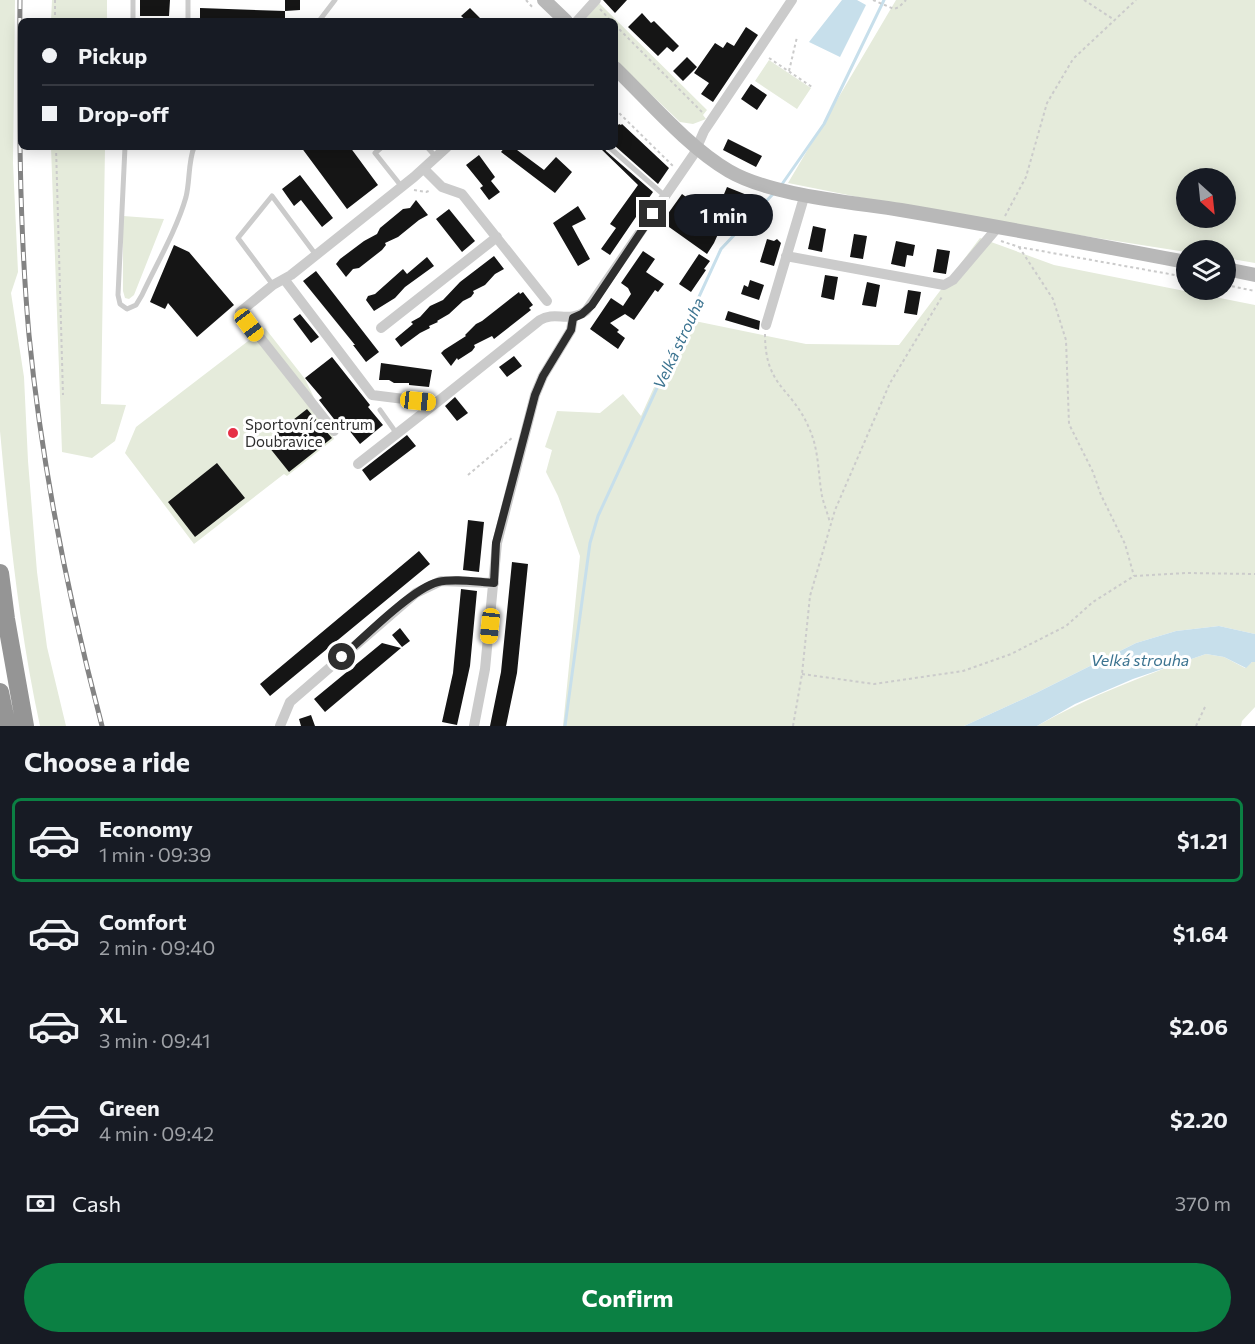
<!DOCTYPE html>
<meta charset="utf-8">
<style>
:root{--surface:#171b24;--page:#20242c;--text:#f1f3f6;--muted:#9ea1a6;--line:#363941;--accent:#0b8043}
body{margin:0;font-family:Commissioner,sans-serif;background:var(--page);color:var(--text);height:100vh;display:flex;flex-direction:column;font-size:22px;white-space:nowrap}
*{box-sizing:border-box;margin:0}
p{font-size:20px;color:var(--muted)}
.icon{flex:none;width:33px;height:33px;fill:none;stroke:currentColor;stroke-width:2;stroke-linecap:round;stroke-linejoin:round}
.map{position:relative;height:726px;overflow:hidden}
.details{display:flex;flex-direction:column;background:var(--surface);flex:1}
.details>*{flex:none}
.banner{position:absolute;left:18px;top:18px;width:600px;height:132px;border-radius:9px;box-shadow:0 3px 15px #0003;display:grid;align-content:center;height:132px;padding:0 24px;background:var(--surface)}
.needle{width:39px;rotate:153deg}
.fabs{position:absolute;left:1176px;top:168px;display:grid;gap:12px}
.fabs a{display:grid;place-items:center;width:60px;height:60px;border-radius:50%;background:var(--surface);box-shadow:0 3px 15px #0003;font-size:30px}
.end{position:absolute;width:27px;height:27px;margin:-14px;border:8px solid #2e2e2e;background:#fff;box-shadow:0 0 0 3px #fff}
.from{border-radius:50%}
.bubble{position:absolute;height:42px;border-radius:21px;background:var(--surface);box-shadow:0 3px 15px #0003;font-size:20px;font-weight:700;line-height:42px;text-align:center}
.car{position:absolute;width:18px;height:36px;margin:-18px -9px;border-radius:8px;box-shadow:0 0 4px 2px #0007;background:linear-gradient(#f5c518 24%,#345 0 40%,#f5c518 0 76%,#345 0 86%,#f5c518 0)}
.banner b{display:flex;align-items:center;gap:21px;height:57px;font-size:22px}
.banner b+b{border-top:2px solid var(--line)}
.banner i{width:15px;height:15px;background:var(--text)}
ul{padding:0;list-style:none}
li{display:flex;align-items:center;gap:18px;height:84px;margin:0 12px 9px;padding:0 12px;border:3px solid transparent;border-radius:9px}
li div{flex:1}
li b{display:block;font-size:22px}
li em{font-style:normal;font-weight:700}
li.on{border-color:var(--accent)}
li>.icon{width:54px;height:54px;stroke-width:1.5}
h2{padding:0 24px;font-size:27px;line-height:72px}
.pay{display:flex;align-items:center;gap:15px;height:66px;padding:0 24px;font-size:22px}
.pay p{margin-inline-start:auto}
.cta{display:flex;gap:12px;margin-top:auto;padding:12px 24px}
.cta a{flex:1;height:69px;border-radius:36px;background:var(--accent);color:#fff;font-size:24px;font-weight:700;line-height:69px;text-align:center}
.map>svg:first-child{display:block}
.green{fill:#e5ebdb;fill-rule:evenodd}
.water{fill:#c7dfeb}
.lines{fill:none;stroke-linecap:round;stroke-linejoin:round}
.stream{stroke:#c7dfeb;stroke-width:3}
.building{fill:#151515}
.path{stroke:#cbcbcb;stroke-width:2;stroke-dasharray:3 3;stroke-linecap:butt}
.lane{stroke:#cbcbcb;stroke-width:5}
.street{stroke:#cbcbcb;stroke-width:10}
.secondary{stroke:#b8b8b8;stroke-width:14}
.highway{stroke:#959595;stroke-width:18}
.rail-casing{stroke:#838383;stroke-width:5}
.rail{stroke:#fff;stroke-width:3;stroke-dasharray:9;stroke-linecap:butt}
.route{stroke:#2e2e2e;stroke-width:8}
.poi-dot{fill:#e62f46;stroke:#fff;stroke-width:2}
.labels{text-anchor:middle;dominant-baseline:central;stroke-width:6;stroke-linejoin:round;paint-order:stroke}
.poi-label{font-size:15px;fill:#2e2e2e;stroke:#fff;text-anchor:start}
.water-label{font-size:16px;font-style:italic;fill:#3b7390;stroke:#fff}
</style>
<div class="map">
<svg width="1255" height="726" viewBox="0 0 1255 726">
<rect width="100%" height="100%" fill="#fff"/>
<path class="green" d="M 0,0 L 15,0 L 13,163 L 18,272 L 11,293 L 24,377 L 28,461 L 37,572 L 47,647 L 66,726 L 40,726 C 19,629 9,530 0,431 Z
M 52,0 L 107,0 L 107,21 L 51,21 Z
M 896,0 L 1255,0 L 1255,263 L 1226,258 L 1226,250 L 1186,250 L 1186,252 L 938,213 L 788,183 ZM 1186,178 L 1226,178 L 1226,218 L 1186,218 Z
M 599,3 L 707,110 L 703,115 L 706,119 L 693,124 L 680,122 L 615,60 L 615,21 L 584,21 Z
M 769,60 L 811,88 L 797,109 L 755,81 Z
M 51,147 L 105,147 L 101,404 L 126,405 L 115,441 L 92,458 L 62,452 Z
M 123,216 L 164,219 L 134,295 L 129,299 L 125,298 L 123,291 Z
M 980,238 L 1054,265 L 1255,305 L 1255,634 L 1219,626 L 1176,631 L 1136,643 L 1036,693 L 964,726 L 563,726 L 580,556 L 558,496 L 546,472 L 552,450 L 545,447 L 557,411 L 600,413 L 623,394 L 641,416 L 685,319 L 806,344 L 899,345 Z
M 265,328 L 305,379 L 334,439 L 287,476 L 284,474 L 194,544 L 125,453 L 136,427 Z
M 1206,654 L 1224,657 L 1245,668 L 1252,662 L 1255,662 L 1255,707 L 1242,721 L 1241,726 L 1037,726 C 1092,695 1147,674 1206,654 Z"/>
<path class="water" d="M 842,0 L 857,0 L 866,5 L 840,57 L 809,42 Z
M 1219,626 L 1255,634 L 1255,662 L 1252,662 L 1246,668 L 1224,657 L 1206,654 L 1133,679 L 1075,704 L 1037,726 L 964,726 L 1036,693 L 1136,643 L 1176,631 Z"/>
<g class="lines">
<path class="stream" d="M 780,187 L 824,124 L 884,0
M 565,726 L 590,543 L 598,516 L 721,249 L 773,194"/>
</g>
<path class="building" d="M 140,0 L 170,0 L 169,16 L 140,16 Z
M 285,0 L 300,0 L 300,10 L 285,11 Z
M 603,0 L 627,0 L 615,13 Z
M 200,8 L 285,11 L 285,21 L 200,21 Z
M 470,8 L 483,21 L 467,21 L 461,16 Z
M 642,13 L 651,23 L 654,21 L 679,46 L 673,52 L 667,47 L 658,56 L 628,27 Z
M 746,27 L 758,35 L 713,102 L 701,94 L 709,83 L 694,73 L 715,43 L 723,48 L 727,42 L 734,46 Z
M 687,57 L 697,67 L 683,81 L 673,71 Z
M 751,84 L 767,95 L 757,110 L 741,99 Z
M 619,124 L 621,125 L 622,124 L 669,168 L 658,184 L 615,146 L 615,128 Z
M 728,139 L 762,156 L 756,167 L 723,150 Z
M 301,147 L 350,147 L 378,185 L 347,209 Z
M 505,147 L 513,147 L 544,170 L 556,157 L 572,172 L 555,193 L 501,152 Z
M 599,147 L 604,147 L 606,151 L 653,192 L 610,255 L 601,249 L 616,228 L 610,224 L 638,185 Z
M 479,155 L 495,177 L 491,181 L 500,192 L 489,200 L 480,188 L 483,186 L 466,165 Z
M 300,175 L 333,218 L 322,227 L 301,200 L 294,206 L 282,189 Z
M 727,187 L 747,195 L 742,205 L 733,201 L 714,243 L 707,254 L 662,222 L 682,194 L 697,205 L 686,225 L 702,236 L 716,205 L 719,206 Z
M 416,200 L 428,215 L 419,220 L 398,237 L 385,243 L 386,245 L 382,250 L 359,268 L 353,269 L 346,277 L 336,264 L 340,259 L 364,241 L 377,234 L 380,228 L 403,209 L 410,208 Z
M 578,206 L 586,219 L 572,226 L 590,259 L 578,266 L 553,223 Z
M 449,209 L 475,241 L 462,252 L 436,219 Z
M 813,226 L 826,229 L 822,252 L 808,249 Z
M 854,234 L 867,236 L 863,259 L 850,257 Z
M 767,239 L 774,241 L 777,239 L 781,243 L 774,266 L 760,262 Z
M 896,241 L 915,245 L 913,256 L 907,255 L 905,267 L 891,264 Z
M 174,245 L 189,252 L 234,305 L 197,337 L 168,303 L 165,309 L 150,302 Z
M 937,249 L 950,251 L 946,274 L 933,272 Z
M 643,251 L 655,259 L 646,272 L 664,284 L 658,292 L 655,290 L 634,320 L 625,314 L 610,323 L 619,330 L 617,332 L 625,338 L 618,349 L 590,329 L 611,298 L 623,306 L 631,294 L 628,288 L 621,283 Z
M 699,254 L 710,261 L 704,269 L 706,270 L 691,292 L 679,284 Z
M 494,256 L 504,269 L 495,274 L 485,285 L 473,291 L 474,293 L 471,297 L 463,301 L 449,314 L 437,321 L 438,322 L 429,326 L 430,328 L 420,333 L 401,347 L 395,339 L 413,324 L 411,322 L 420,317 L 430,306 L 443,300 L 460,282 Z
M 427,257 L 434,266 L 405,287 L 395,298 L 374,311 L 366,300 L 368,296 L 375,294 L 403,269 L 407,274 Z
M 316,271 L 379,352 L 366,362 L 353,345 L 355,345 L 303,281 Z
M 825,275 L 838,277 L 834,300 L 821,297 Z
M 750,280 L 764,285 L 759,300 L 741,294 L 744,285 L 748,287 Z
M 867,282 L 880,285 L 876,307 L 862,305 Z
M 908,290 L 921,292 L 917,315 L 904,313 Z
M 519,292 L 520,294 L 523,292 L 533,305 L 529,308 L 531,310 L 494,339 L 492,336 L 474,345 L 475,347 L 472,351 L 458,360 L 457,358 L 451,366 L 441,353 L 444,350 L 466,336 L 465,335 L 476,324 L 482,321 Z
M 728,311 L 760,321 L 759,330 L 725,320 Z
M 300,314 L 319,337 L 311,343 L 293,319 Z
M 514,356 L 522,366 L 507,377 L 499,367 Z
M 332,357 L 370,405 L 368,407 L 383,425 L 360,444 L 345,425 L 341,428 L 319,400 L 322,398 L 305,378 Z
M 381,363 L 432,370 L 429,387 L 409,385 L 409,383 L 394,383 L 389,380 L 379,380 Z
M 455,397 L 468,413 L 457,421 L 445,406 Z
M 307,409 L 332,438 L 289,472 L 265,442 Z
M 407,435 L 416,446 L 370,481 L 362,470 Z
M 217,463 L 245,498 L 195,537 L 168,502 Z
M 468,520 L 484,522 L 479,572 L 463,570 Z
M 419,551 L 430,564 L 270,696 L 260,684 Z
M 512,562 L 528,564 L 517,673 L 506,726 L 490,726 L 501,672 Z
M 461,589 L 477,591 L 470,666 L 457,725 L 442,722 L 453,673 Z
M 400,628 L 410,641 L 402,647 L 392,635 Z
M 382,643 L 401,648 L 325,712 L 314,699 Z
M 311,715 L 315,726 L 301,726 L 299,719 Z"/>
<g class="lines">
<path class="path" d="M 55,0 L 55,21
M 526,0 L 534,9
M 873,0 L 894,9 L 899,7 L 906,0
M 1084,0 L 1113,19
M 600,9 L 611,21
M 615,25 L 704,114
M 769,58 L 812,87
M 789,71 L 797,37
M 615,109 L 673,166
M 56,147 L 63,395
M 414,190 L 426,192 L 431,190
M 1005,216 L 1026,177 L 1047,103 L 1073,59 L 1136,0
M 1001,241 L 1019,247 L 1186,277
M 1019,247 L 1053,299 L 1066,340 L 1069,424 L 1093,472 L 1101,495 L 1125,544 L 1134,576
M 1226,285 L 1255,291
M 765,334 C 765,388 792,387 809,428 C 819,449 818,474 822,496 C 824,505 828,514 830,523
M 468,475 L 513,437
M 802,674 L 874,684 L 963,671 L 1011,654 L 1066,626 L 1093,602 L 1134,576 L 1186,573 L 1255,574
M 793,726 L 802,674 L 810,596 L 835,510 L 890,383 L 943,295
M 1196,726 L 1205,707"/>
<path class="lane" d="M 133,21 L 133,0
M 188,21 L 188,0
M 319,21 L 335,0
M 125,147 L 118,295 L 120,304 L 127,309 L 136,305 L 142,295 C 156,265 177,229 186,197 C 190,181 188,163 194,147
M 382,147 L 375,153 L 402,187
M 427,147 L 436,157
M 609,147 L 665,196
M 273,285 L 238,238 L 272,196 L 316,255
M 380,410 L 397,434"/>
<path class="street" d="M 577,21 L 596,0
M 424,169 L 442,187 L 462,194 L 547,301
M 786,256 L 944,285 L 953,280 L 998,227
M 284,279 L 372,395 L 436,403 L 540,320 C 555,311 569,323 586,311 L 694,154 L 704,131 L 792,0
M 766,325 L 805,194
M 381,328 L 497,237
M 334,431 L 240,312 L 273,285 L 291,275 L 414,177 L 447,147
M 358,464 L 436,403
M 280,726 L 290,702 L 416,593 L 441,581 L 494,583
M 474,726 L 485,669 L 497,543 L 535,395 L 543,376 L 571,330 L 573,318"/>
<path class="secondary" d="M 544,0 L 566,21
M 615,68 C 649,101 688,147 729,171 C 772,196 852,202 901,210 C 996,226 1091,244 1186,262
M 1226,269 L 1255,275"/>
<path class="highway" d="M 0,573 L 6,619 L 25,726
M 0,692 L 7,726"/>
<defs>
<path id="rail" d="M 20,0 C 19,112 19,223 29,335 C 42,468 68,597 102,726"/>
</defs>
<use href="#rail" class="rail-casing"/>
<use href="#rail" class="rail"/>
</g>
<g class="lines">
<path class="route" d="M 342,657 C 363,638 413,588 438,582 C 455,578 477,582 494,583 L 496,543 L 535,395 L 543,376 L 571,330 L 573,318 L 582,314 L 592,305 L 653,214"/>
</g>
<circle class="poi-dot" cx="233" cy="433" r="6"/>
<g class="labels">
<g class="poi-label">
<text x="245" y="424">Sportovní centrum<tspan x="245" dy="17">Doubravice</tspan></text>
</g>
<g class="water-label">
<text transform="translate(678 343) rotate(-65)">Velká strouha</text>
<text x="1140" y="659">Velká strouha</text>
</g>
</g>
</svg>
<div class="fabs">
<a><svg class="needle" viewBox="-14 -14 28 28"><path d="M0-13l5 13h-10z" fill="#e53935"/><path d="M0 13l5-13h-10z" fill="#9ea1a6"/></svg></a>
<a><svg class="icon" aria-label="layers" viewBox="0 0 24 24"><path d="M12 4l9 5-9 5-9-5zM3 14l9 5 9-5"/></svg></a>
</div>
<i class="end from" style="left:342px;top:657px"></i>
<i class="end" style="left:653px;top:214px"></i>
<div class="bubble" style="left:674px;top:194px;width:99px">1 min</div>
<i class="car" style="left:249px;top:325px;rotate:143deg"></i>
<i class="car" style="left:418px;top:401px;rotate:96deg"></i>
<i class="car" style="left:490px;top:626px;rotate:186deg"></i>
<div class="banner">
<b><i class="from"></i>Pickup</b>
<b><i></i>Drop-off</b>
</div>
</div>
<section class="details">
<h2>Choose a ride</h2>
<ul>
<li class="on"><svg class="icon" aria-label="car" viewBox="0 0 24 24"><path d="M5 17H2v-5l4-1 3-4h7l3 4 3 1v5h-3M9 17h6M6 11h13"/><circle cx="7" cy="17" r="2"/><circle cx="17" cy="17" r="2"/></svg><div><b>Economy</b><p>1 min · 09:39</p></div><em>$1.21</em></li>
<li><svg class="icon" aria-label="car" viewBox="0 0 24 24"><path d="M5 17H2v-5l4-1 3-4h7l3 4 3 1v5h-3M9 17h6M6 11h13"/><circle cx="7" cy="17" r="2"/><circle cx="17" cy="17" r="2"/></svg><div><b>Comfort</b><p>2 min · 09:40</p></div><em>$1.64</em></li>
<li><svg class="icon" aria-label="car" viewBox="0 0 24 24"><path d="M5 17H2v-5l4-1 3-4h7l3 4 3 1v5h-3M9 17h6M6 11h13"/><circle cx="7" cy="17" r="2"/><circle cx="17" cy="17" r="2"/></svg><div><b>XL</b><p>3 min · 09:41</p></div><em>$2.06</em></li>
<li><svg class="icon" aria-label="car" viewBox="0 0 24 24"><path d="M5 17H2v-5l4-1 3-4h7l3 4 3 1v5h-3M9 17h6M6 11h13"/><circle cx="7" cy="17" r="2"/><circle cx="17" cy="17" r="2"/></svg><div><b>Green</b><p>4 min · 09:42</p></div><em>$2.20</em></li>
</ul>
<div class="pay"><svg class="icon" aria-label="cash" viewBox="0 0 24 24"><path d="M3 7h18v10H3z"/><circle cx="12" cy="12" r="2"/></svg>Cash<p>370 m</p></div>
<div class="cta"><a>Confirm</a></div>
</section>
